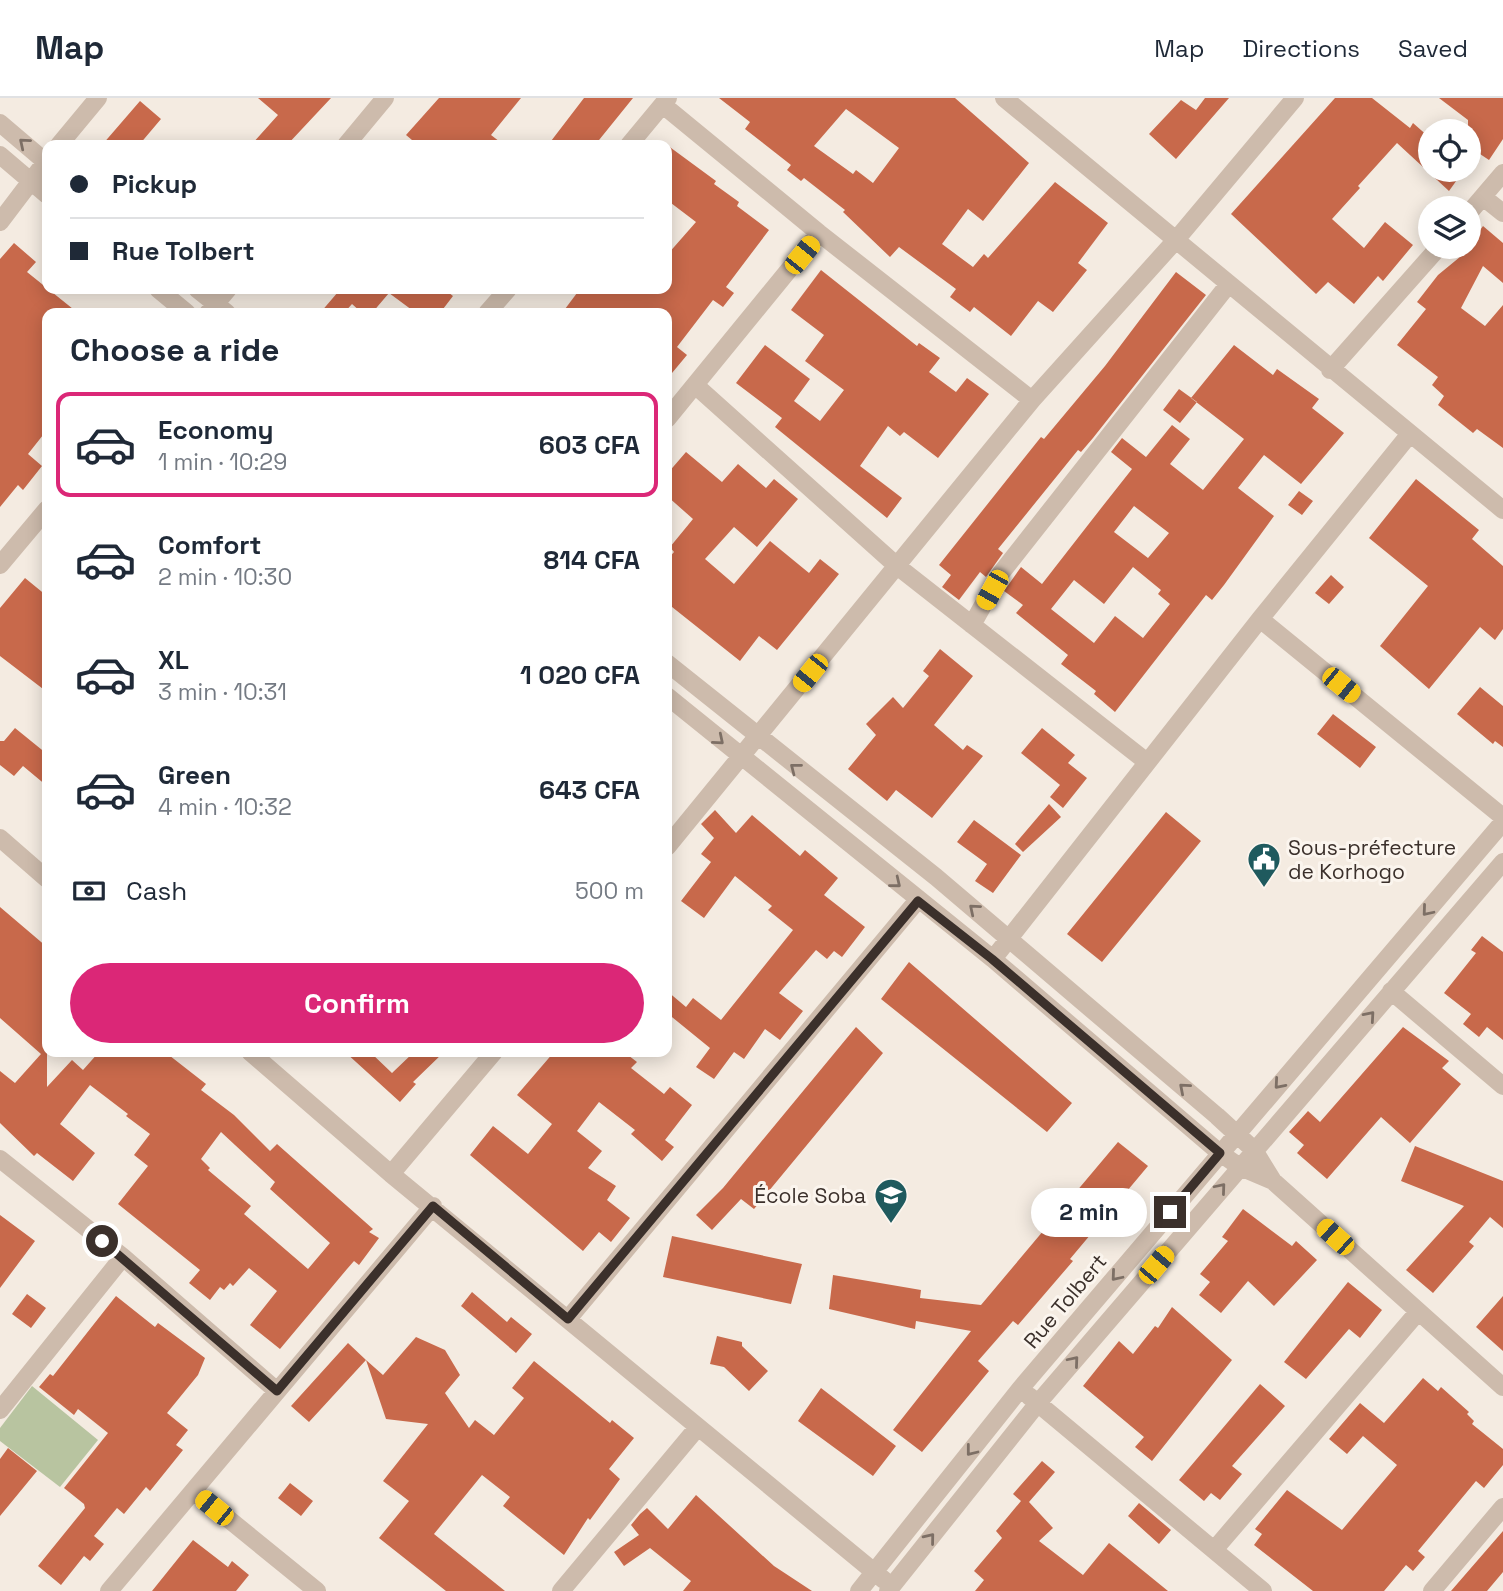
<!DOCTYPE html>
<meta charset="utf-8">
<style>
:root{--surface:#fff;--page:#f6f6f7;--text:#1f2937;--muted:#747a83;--line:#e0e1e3;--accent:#db2777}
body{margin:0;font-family:"Space Grotesk",sans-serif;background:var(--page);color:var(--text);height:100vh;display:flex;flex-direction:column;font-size:26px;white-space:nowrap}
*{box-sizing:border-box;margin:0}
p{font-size:23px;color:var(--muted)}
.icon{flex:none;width:38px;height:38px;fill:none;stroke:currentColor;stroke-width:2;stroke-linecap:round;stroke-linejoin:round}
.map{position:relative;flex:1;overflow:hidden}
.panel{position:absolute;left:42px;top:210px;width:630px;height:749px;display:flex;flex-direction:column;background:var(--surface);border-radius:14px;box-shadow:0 4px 18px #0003}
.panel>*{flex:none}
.hud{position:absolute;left:42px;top:42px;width:630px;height:154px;border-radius:14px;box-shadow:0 4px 18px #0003;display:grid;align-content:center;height:154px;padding:0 28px;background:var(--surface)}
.controls{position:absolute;left:1418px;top:21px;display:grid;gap:14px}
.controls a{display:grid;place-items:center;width:63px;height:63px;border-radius:50%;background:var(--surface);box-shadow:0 4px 18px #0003;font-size:35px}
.end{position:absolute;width:32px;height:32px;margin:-16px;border:9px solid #3b302b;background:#fff;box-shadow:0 0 0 4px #fff}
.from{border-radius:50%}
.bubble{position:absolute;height:49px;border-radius:24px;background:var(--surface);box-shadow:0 4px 18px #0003;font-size:23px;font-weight:700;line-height:49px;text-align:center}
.car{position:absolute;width:21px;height:42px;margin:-21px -10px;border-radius:9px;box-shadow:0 0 5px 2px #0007;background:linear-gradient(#f5c518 24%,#345 0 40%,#f5c518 0 76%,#345 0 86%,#f5c518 0)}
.hud b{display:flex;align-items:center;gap:24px;height:66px;font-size:26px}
.hud b+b{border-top:2px solid var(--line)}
.hud i{width:18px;height:18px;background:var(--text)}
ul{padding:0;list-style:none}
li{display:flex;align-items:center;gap:21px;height:105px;margin:0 14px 10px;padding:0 14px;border:4px solid transparent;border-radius:14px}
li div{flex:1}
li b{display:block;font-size:26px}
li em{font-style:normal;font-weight:700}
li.selected{border-color:var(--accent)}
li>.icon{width:63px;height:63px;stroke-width:1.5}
h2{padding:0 28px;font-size:32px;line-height:84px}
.pay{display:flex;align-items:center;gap:18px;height:77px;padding:0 28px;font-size:26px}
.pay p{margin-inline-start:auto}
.primary-button{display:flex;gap:14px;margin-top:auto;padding:14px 28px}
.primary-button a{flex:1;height:80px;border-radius:42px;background:var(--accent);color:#fff;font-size:28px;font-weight:700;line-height:80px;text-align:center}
header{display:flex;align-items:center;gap:42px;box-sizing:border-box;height:98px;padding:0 35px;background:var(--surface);border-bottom:2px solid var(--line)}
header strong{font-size:33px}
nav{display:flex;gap:38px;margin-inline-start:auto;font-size:24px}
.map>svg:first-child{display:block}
.green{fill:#b8c4a0}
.building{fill:#c8694b;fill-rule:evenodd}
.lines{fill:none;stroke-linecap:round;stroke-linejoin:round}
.minor{stroke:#cdbbac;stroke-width:18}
.oneway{stroke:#7d6f65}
.route{stroke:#3b302b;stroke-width:9}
.labels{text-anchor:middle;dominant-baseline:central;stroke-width:6;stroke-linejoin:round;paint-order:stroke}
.poi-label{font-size:21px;fill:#3b302b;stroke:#fbf5ee;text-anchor:start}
.street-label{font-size:21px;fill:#3b302b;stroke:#fbf5ee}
</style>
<header>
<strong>Map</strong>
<nav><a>Map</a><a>Directions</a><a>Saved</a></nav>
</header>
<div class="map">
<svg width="1503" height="1493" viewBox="0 0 1503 1493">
<rect width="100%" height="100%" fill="#f4ebe1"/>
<path class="green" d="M 32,1288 L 98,1342 L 60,1389 L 0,1343 L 0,1330 Z"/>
<path class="building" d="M 258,0 L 331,0 L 287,47 L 251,47 L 278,17 Z
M 439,0 L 521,0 L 491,37 L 504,47 L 418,47 L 406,37 Z
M 584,0 L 633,0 L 595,47 L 548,47 Z
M 719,0 L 955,0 L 1029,65 L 983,123 L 968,111 L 942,146 L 973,169 L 984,156 L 988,160 L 1055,84 L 1108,125 L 1078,165 L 1087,172 L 1053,214 L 1038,203 L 1011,238 L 974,209 L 970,214 L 950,199 L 956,191 L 899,149 L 890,159 L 843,114 L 845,112 L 804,80 L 801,83 L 787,72 L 791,67 L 745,31 L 750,24 ZM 846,11 L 899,50 L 873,85 L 856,72 L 853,76 L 814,48 Z
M 1205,0 L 1229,0 L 1176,61 L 1149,36 L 1181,2 L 1196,12 Z
M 1335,0 L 1372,0 L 1410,30 L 1413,25 L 1430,40 L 1430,72 L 1464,72 L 1449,93 L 1397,45 L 1358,88 L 1360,90 L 1332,121 L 1364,150 L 1385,124 L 1413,147 L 1383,183 L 1378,178 L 1354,206 L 1328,184 L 1316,196 L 1231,116 Z
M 1439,0 L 1503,0 L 1503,41 L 1489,62 L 1468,48 L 1468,22 Z
M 140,3 L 161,21 L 139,47 L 102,47 Z
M 667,47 L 716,83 L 714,86 L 739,104 L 737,108 L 769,132 L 726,189 L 734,195 L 723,209 L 713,202 L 677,249 L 687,257 L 667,281 L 667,215 L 562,215 L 580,191 L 667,191 L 667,157 L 696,124 L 667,102 Z
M 1483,128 L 1503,145 L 1503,185 L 1483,168 L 1461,210 L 1485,228 L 1503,207 L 1503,350 L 1477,331 L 1473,335 L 1438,307 L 1444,298 L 1432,287 L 1438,279 L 1397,247 L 1426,211 L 1417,204 L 1438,177 L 1466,154 L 1463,151 L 1468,149 Z
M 14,145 L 36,164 L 27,174 L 78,215 L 47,215 L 47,332 L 28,356 L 42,368 L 23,392 L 18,387 L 0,409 L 0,161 Z
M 821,172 L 917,248 L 919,245 L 940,260 L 929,274 L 956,294 L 967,280 L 989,296 L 938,360 L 904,334 L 900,338 L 888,328 L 860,368 L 902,400 L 887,420 L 775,329 L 782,320 L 736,285 L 765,247 L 810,281 L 794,303 L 820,323 L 844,292 L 805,263 L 824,237 L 791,212 Z
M 1176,174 L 1206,197 L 1093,340 L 1081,354 L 1078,352 L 998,451 L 1003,455 L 986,479 L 980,474 L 959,502 L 942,489 L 951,477 L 939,467 L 1041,339 L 1044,341 L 1105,268 Z
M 334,191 L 444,191 L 453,198 L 440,215 L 416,215 L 389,195 L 372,215 L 362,215 L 352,206 L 344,215 L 320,215 L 338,194 Z
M 1234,247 L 1273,277 L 1277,271 L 1319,301 L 1312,310 L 1344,335 L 1301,386 L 1264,357 L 1238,390 L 1274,418 L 1224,487 L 1212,502 L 1206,497 L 1115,614 L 1094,596 L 1096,593 L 1061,566 L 1068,557 L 1016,515 L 1023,507 L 1004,493 L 1021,469 L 1042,486 L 1102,409 L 1132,371 L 1111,354 L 1122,340 L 1146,359 L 1172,327 L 1190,341 L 1170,366 L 1203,392 L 1244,341 L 1191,300 ZM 1134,408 L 1169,435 L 1148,460 L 1114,434 ZM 1133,469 L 1161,492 L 1158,496 L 1170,506 L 1143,540 L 1115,518 L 1094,545 L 1051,511 L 1074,482 L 1104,506 Z
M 1179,291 L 1197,304 L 1180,325 L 1163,312 Z
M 686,354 L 722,384 L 738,366 L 766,390 L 774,381 L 798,401 L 757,449 L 734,429 L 705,461 L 734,486 L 770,443 L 809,475 L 820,461 L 839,476 L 777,552 L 759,538 L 740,563 L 667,505 L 667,462 L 674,454 L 670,449 L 693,421 L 667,398 L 667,376 Z
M 1416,381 L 1479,432 L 1472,441 L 1503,468 L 1503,531 L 1495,542 L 1480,529 L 1429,591 L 1380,548 L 1428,488 L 1369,440 Z
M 1299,393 L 1313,403 L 1302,417 L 1288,407 Z
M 1331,477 L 1344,489 L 1329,506 L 1315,495 Z
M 25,480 L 47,498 L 47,594 L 0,558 L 0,510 Z
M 940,551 L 973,578 L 934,627 L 963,652 L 967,647 L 983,658 L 932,720 L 896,692 L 887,703 L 848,671 L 876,637 L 866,626 L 893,599 L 903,610 L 929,578 L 923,573 Z
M 1480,589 L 1503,608 L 1503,649 L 1495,643 L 1493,646 L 1457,616 Z
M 1333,616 L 1376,649 L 1360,670 L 1317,636 Z
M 15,630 L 47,656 L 47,688 L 23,668 L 14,678 L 0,667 L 0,643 L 4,643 Z
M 1042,630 L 1075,657 L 1068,665 L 1087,680 L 1063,710 L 1050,699 L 1060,687 L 1021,655 Z
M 1049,706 L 1061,719 L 1023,754 L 1015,746 Z
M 715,712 L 736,735 L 752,717 L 800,758 L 805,752 L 838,780 L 824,797 L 865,829 L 842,859 L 834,853 L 827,861 L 816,852 L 779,895 L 803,913 L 780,942 L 765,931 L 744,961 L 734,954 L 714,981 L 696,969 L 710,950 L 667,915 L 667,893 L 686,909 L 693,900 L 721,922 L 793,832 L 768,812 L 772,808 L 735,778 L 704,820 L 681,803 L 711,764 L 701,756 L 714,740 L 701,726 Z
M 1166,714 L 1201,743 L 1102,864 L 1067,836 Z
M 974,722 L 1021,757 L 993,795 L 975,783 L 987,766 L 957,744 Z
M 0,809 L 47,849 L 47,989 L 72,962 L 83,972 L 99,954 L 165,954 L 206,986 L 201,992 L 234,1017 L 270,1053 L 277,1046 L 373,1131 L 369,1134 L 379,1140 L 359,1167 L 354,1163 L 347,1171 L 280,1251 L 250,1227 L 277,1193 L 249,1170 L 233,1188 L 230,1185 L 224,1192 L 220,1189 L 210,1202 L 189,1185 L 200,1172 L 118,1106 L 148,1068 L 134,1057 L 150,1036 L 126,1018 L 128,1016 L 90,987 L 60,1026 L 95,1055 L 73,1083 L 37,1055 L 34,1058 L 0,1025 L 0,973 L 15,985 L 41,956 L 0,920 ZM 221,1034 L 275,1084 L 270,1091 L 330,1145 L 308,1171 L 244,1116 L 251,1108 L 208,1072 L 210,1070 L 201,1061 Z
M 1482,838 L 1503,854 L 1503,942 L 1487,929 L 1479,939 L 1463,926 L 1471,916 L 1444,895 L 1476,855 L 1471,852 Z
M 909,864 L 1072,1005 L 1047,1034 L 881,901 Z
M 856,929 L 883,955 L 754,1111 L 741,1101 L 712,1132 L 696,1117 L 723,1090 Z
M 1403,929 L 1449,963 L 1442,970 L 1461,986 L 1410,1045 L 1381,1019 L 1327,1081 L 1297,1055 L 1304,1047 L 1289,1034 L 1308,1013 L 1320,1024 Z
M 345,954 L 370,954 L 392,975 L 414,954 L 444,954 L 413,984 L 416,986 L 400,1004 Z
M 554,954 L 624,954 L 637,964 L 631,970 L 664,996 L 670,989 L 692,1007 L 665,1042 L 674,1049 L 662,1063 L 631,1036 L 635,1032 L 599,1004 L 577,1033 L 602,1053 L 588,1070 L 616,1088 L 607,1102 L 630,1120 L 611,1144 L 599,1134 L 583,1153 L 470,1057 L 493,1028 L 528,1056 L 552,1026 L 517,997 Z
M 1118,1044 L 1148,1068 L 1070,1161 L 1073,1163 L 1018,1227 L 1013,1223 L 978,1263 L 989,1273 L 922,1354 L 893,1332 L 971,1233 L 916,1223 L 915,1231 L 829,1211 L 833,1177 L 921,1192 L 920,1200 L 981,1207 Z
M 1415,1048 L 1503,1083 L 1503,1130 L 1490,1119 L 1469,1144 L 1474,1148 L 1433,1195 L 1406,1172 L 1464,1108 L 1401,1083 Z
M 1243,1111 L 1292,1148 L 1296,1143 L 1317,1162 L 1274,1208 L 1248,1183 L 1221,1215 L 1199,1197 L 1210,1184 L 1200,1176 L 1228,1143 L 1222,1139 Z
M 0,1117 L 35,1143 L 0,1190 Z
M 672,1138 L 802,1166 L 791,1206 L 663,1179 Z
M 1348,1184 L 1382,1212 L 1360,1240 L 1349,1231 L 1306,1281 L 1284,1264 Z
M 472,1194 L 507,1224 L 511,1219 L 532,1236 L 516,1255 L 461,1208 Z
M 27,1196 L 46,1210 L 31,1230 L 12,1216 Z
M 116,1198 L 155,1229 L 158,1225 L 205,1260 L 198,1277 L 167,1315 L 188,1332 L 176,1347 L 183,1352 L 150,1393 L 146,1389 L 124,1416 L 117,1410 L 94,1438 L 104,1446 L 90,1463 L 84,1458 L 61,1487 L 38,1468 L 85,1410 L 84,1406 L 64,1390 L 108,1335 L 78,1311 L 74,1317 L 39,1289 L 50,1276 L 53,1278 Z
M 1503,1198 L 1503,1253 L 1476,1229 Z
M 1172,1209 L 1232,1262 L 1152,1363 L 1135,1349 L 1144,1339 L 1083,1288 L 1119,1243 L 1133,1256 L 1155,1228 L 1158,1230 Z
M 717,1238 L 742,1244 L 742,1248 L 768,1273 L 749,1293 L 724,1269 L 710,1266 Z
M 416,1239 L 445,1252 L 460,1277 L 445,1295 L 469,1330 L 475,1322 L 494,1337 L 524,1300 L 512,1290 L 534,1263 L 610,1325 L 612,1322 L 634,1340 L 609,1371 L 620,1381 L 590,1422 L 588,1420 L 564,1457 L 503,1408 L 510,1399 L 482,1377 L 434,1436 L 505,1493 L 446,1493 L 379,1440 L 409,1403 L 383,1383 L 428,1326 L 386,1321 L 366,1262 L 383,1277 Z
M 348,1245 L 366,1262 L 309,1324 L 291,1308 Z
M 1423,1280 L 1438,1293 L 1441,1289 L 1469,1314 L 1467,1316 L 1474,1323 L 1472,1326 L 1503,1351 L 1503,1367 L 1484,1390 L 1476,1383 L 1418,1453 L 1425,1459 L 1413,1473 L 1406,1467 L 1384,1493 L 1313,1493 L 1254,1447 L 1262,1436 L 1255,1431 L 1287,1392 L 1342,1432 L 1397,1367 L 1363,1338 L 1347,1356 L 1329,1341 L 1360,1305 L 1384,1325 Z
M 1260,1286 L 1285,1308 L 1232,1368 L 1242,1376 L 1220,1402 L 1211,1395 L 1204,1403 L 1179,1382 Z
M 821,1290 L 896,1348 L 873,1378 L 798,1323 Z
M 8,1350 L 37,1373 L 0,1418 L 0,1361 Z
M 1042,1363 L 1055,1374 L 1029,1404 L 1053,1430 L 1039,1443 L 1083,1477 L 1109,1445 L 1168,1493 L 975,1493 L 984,1482 L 974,1473 L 1002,1440 L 996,1433 L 1021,1403 L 1013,1396 Z
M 290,1385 L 313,1403 L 301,1418 L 278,1400 Z
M 696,1397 L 774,1468 L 812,1493 L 683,1493 L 691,1483 L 650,1450 L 624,1468 L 614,1454 L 639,1437 L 631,1427 L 640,1416 L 647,1410 L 668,1431 Z
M 1139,1405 L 1171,1432 L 1159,1446 L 1128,1418 Z
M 1503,1433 L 1503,1474 L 1487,1493 L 1451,1493 Z
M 193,1442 L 228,1469 L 232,1463 L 249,1477 L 236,1493 L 152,1493 Z"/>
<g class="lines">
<path class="minor" d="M 1004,0 L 1503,412
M 663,7 L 819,135 L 1032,302
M 0,25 L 47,65
M 59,47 L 98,0
M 346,47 L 385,0
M 629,47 L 668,0
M 0,57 L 47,97
M 1483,99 L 1503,115
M 1468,116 L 1503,75
M 0,124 L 47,62
M 158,191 L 187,215
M 197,191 L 227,215
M 208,215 L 228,191
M 487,215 L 508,191
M 1330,272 L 1439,149
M 695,287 L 897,468 L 1147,664
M 667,321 L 819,135
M 0,467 L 47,411
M 1260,521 L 1503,719
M 972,527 L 1001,475 L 1228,187
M 667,565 L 936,779 L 1217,1018 L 1254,1052 L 1273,1083 L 1503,1289
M 667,598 L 993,861 L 1220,1055 L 1240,1069 L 1273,1083
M 0,740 L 47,781
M 667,749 L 1032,302 L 1175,143 L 1295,0
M 993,861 L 1260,521 L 1409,337
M 1391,893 L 1503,988
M 250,954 L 391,1076 L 884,1482
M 0,1061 L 123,1159 L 277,1293
M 391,1076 L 494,954
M 568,1221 L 917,803
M 1029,1298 L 1263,1493
M 0,1312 L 123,1159
M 194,1393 L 317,1493
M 1214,1452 L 1418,1214
M 109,1493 L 433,1108
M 561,1493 L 698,1329
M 859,1493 L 1020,1291 L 1503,724
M 888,1493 L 1038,1305 L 1503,764
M 1432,1493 L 1503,1409"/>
</g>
<defs><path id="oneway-chevron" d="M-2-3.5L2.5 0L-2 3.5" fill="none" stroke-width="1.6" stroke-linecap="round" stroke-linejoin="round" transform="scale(1.75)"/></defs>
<g class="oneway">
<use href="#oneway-chevron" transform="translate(24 45) rotate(-140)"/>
<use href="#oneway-chevron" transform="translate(719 642) rotate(40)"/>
<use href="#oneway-chevron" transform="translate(795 670) rotate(-142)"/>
<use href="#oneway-chevron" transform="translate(896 785) rotate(39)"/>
<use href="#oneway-chevron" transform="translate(974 811) rotate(-140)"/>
<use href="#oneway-chevron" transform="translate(1427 813) rotate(130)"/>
<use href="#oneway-chevron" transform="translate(1370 918) rotate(-49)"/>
<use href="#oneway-chevron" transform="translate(1279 986) rotate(131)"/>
<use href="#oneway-chevron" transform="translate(1184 990) rotate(-139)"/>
<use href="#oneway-chevron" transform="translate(1221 1090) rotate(-50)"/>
<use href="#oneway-chevron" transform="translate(1116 1178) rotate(130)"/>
<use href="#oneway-chevron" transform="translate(1074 1263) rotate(-50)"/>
<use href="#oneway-chevron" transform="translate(971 1353) rotate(128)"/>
<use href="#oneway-chevron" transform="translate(930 1440) rotate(-51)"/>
</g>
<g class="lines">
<path class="route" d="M 102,1143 L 277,1293 L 433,1108 L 568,1221 L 918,803 L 992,861 L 1220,1055 L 1170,1114"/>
</g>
<defs>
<symbol id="civic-pin" viewBox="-11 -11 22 30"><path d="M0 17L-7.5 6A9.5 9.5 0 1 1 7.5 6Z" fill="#1f5a5e" stroke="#fbf5ee"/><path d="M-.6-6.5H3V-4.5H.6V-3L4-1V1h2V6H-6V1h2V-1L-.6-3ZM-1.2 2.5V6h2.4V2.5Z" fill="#fff"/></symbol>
<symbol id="school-pin" viewBox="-11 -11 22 30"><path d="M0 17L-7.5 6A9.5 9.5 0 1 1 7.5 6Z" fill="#1f5a5e" stroke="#fbf5ee"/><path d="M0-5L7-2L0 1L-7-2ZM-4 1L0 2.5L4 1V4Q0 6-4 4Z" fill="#fff"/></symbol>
</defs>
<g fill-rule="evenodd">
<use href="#civic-pin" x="1245" y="742" width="38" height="52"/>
<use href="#school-pin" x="872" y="1078" width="38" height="52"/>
</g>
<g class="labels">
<g class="poi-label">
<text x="1288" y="749">Sous-préfecture<tspan x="1288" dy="24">de Korhogo</tspan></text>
<text x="866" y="1097" text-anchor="end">École Soba</text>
</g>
<g class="street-label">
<text transform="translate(1065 1203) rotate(-50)">Rue Tolbert</text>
</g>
</g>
</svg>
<div class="controls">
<a><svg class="icon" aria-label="locate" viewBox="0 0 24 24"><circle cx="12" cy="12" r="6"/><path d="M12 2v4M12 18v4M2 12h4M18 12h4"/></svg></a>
<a><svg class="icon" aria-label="layers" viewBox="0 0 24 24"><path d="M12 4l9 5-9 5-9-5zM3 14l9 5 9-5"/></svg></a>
</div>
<i class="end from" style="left:102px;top:1143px"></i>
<i class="end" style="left:1170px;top:1114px"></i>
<div class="bubble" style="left:1031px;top:1090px;width:116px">2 min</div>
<i class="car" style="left:802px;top:157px;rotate:39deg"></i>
<i class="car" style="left:992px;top:492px;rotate:209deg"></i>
<i class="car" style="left:810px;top:575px;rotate:219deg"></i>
<i class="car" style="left:1341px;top:587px;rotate:129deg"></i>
<i class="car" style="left:1335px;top:1139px;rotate:312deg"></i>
<i class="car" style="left:1156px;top:1167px;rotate:40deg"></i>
<i class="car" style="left:214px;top:1410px;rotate:309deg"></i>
<div class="hud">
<b><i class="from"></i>Pickup</b>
<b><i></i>Rue Tolbert</b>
</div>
<section class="panel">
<h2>Choose a ride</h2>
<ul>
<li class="selected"><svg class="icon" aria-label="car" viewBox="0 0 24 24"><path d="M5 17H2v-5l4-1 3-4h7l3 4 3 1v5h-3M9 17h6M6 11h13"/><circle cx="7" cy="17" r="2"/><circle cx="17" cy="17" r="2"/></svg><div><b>Economy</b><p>1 min · 10:29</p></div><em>603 CFA</em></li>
<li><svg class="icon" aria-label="car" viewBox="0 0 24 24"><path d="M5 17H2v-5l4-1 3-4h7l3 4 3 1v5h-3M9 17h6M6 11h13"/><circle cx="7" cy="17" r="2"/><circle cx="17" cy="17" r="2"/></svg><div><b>Comfort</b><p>2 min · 10:30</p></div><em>814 CFA</em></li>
<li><svg class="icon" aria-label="car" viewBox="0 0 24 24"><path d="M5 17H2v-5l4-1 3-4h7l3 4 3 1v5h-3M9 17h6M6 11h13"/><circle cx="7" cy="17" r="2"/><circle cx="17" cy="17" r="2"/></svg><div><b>XL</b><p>3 min · 10:31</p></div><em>1 020 CFA</em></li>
<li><svg class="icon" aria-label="car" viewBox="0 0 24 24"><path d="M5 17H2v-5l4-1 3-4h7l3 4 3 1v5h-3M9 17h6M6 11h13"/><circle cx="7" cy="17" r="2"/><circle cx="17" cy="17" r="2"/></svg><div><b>Green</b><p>4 min · 10:32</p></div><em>643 CFA</em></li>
</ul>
<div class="pay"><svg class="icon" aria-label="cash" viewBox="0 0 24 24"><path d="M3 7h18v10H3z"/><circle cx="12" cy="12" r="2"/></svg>Cash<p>500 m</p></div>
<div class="primary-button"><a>Confirm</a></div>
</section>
</div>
